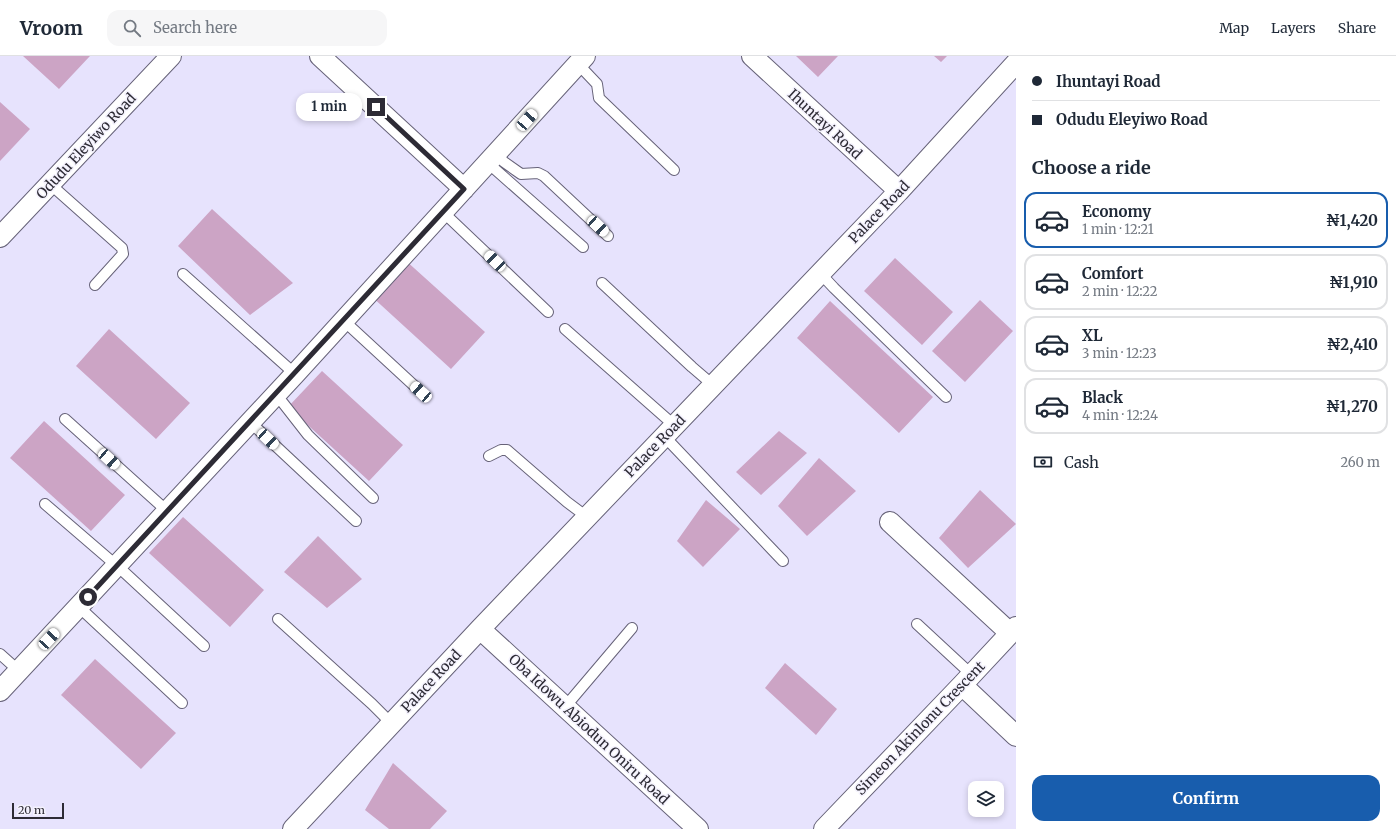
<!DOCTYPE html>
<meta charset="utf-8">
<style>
:root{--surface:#fff;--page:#f6f6f7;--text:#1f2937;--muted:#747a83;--line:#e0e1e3;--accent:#185dad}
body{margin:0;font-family:Merriweather,serif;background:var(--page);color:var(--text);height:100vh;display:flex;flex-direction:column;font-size:15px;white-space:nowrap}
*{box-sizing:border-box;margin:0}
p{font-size:13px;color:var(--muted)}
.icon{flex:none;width:22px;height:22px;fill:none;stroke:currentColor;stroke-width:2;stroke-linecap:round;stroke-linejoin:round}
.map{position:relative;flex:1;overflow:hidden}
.sheet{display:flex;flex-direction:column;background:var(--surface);width:380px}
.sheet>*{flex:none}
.banner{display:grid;align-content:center;height:88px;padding:0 16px;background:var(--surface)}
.controls{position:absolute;left:968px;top:725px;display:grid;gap:8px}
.controls a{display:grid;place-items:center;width:36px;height:36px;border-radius:8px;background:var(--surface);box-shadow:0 2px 6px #0003;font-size:20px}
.scale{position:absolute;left:12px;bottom:10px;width:52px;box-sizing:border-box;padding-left:4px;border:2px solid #2d2b35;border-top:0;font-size:11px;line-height:14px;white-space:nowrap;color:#2d2b35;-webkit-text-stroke:3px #f4f2fd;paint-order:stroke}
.end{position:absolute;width:18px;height:18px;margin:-9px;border:5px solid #2d2b35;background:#fff;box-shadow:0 0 0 2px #fff}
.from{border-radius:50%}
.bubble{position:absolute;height:28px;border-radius:12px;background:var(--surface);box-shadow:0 2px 6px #0003;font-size:13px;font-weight:700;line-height:28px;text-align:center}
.car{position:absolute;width:12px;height:24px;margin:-12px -6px;border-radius:5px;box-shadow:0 0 3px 1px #0007;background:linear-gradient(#fff 24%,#345 0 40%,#fff 0 76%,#345 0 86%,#fff 0)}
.banner b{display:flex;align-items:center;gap:14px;height:38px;font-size:15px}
.banner b+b{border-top:1px solid var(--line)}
.banner i{width:10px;height:10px;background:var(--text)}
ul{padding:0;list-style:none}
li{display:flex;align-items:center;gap:12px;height:56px;margin:0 8px 6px;padding:0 8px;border:2px solid var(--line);border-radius:12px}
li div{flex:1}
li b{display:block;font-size:15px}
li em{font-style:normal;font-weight:700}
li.selected{border-color:var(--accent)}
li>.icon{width:36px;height:36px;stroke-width:1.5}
h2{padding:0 16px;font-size:18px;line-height:48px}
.pay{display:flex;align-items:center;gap:10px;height:44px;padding:0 16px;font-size:15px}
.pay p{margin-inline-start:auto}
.button{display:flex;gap:8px;margin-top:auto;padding:8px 16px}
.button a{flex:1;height:46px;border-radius:12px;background:var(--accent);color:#fff;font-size:16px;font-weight:700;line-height:46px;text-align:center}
header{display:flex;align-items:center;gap:24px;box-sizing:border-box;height:56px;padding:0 20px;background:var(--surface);border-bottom:1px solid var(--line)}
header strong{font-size:19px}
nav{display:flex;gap:22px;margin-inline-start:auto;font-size:14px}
.search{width:280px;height:36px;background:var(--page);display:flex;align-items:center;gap:10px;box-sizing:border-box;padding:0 14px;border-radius:12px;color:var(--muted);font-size:15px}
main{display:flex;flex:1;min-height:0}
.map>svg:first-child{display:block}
.building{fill:#cca4c5}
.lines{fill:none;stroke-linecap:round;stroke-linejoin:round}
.lane-casing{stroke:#666278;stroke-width:12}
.street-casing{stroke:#666278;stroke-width:22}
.lane{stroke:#fff;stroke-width:10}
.street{stroke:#fff;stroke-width:20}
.route{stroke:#2d2b35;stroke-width:5}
.labels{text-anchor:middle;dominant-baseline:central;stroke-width:3;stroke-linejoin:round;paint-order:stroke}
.street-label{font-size:14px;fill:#2d2b35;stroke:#f4f2fd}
</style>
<header>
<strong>Vroom</strong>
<div class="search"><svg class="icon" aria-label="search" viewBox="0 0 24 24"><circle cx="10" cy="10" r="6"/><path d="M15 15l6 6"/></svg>Search here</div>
<nav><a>Map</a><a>Layers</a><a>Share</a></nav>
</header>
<main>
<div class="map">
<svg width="1016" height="773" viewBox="0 0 1016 773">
<rect width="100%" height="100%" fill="#e7e3fd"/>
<path class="building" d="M 23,0 L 90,0 L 59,33 Z
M 796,0 L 838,0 L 818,21 Z
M 934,0 L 947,0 L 941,6 Z
M 0,46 L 30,73 L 0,105 Z
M 212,153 L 293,227 L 250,259 L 178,190 Z
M 895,202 L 953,256 L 922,289 L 864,235 Z
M 404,203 L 485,276 L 451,313 L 370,239 Z
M 980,244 L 1013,275 L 965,326 L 932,295 Z
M 830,245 L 933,341 L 899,377 L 797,282 Z
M 109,273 L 190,347 L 156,383 L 76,310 Z
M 322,315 L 403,389 L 369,425 L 288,351 Z
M 44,365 L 125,439 L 91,475 L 10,402 Z
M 779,375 L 807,397 L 761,439 L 736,416 Z
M 819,402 L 856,435 L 807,480 L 778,450 Z
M 980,434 L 1016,468 L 968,512 L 939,482 Z
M 706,444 L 740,473 L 703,511 L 677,485 Z
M 183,461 L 264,534 L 230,571 L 149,497 Z
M 318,480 L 362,523 L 327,552 L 284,516 Z
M 95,603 L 176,677 L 141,713 L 61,639 Z
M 785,607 L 837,653 L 816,679 L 765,632 Z
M 393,707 L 447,755 L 430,773 L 389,773 L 365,754 Z"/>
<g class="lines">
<defs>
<path id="lane" d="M 578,8 L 597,28 L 599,42 L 674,114
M 496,98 L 504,106 L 521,118 L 538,117 L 544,120 L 608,180
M 488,107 L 583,191
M 50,128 L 122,192 L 123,198 L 95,229
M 443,156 L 548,256
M 820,217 L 834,232 L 946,341
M 183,218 L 295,318
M 602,227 L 692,311 L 713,329
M 343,264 L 421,336
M 565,273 L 675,370
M 275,339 L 283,347 L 308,379 L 373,442
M 65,363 L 167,455
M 250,366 L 356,465
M 664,380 L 783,505
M 489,400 L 501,394 L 507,394 L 567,446 L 587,461
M 45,448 L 124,516 L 204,590
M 79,551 L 182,647
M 278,563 L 372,648 L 392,668
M 917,568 L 972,619
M 0,598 L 19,615
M 565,651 L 632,572"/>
<path id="street" d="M 320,0 L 464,133
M 752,0 L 899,135
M 0,181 L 171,0
M 890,466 L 1010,577
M 480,573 L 698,773
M 962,629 L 1016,680
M 0,635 L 295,318 L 585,0
M 293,773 L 480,573 L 899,135 L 1016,7
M 824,773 L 962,629 L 1016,571"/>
</defs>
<use href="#lane" class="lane-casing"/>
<use href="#street" class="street-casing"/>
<use href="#lane" class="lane"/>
<use href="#street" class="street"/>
</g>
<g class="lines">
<path class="route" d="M 88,541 L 464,133 L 376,51"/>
</g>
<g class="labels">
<g class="street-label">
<text transform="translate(825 68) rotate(43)">Ihuntayi Road</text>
<text transform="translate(86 90) rotate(-47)">Odudu Eleyiwo Road</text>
<text transform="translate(879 156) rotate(-46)">Palace Road</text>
<text transform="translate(655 390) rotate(-46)">Palace Road</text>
<text transform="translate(431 625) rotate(-47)">Palace Road</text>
<text transform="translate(920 672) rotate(-46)">Simeon Akinlonu Crescent</text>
<text transform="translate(589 673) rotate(43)">Oba Idowu Abiodun Oniru Road</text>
</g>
</g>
</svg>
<div class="controls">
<a><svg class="icon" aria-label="layers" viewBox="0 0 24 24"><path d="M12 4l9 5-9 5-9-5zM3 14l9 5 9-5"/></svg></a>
</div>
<div class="scale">20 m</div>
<i class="end from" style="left:88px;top:541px"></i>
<i class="end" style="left:376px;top:51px"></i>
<div class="bubble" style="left:296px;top:37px;width:66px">1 min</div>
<i class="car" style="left:527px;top:64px;rotate:42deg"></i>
<i class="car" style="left:598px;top:170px;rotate:133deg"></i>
<i class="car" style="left:495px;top:205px;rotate:314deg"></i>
<i class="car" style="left:421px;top:336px;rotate:312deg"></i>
<i class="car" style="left:268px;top:383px;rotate:133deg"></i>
<i class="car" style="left:109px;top:403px;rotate:132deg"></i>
<i class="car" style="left:49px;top:583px;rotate:43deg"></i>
</div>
<section class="sheet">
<div class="banner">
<b><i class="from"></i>Ihuntayi Road</b>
<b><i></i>Odudu Eleyiwo Road</b>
</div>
<h2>Choose a ride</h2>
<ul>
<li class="selected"><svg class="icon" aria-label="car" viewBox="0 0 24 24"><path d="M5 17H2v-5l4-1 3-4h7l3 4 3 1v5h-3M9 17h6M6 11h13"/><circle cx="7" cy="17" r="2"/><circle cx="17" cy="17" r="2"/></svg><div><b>Economy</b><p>1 min · 12:21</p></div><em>₦1,420</em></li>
<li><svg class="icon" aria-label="car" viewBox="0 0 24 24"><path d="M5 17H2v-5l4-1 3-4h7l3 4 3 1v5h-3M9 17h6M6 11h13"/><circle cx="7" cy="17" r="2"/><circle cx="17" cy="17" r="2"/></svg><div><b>Comfort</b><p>2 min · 12:22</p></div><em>₦1,910</em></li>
<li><svg class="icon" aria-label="car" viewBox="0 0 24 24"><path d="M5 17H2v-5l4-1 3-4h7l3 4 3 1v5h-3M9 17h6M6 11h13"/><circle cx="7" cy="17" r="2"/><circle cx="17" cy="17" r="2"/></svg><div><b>XL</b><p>3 min · 12:23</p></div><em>₦2,410</em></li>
<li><svg class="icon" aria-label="car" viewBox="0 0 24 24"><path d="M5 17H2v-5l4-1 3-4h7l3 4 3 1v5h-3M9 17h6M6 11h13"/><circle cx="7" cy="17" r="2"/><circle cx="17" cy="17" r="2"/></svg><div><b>Black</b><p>4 min · 12:24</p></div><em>₦1,270</em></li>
</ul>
<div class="pay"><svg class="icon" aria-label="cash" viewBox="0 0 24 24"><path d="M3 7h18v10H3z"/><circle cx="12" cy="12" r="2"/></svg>Cash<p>260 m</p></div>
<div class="button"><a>Confirm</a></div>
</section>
</main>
